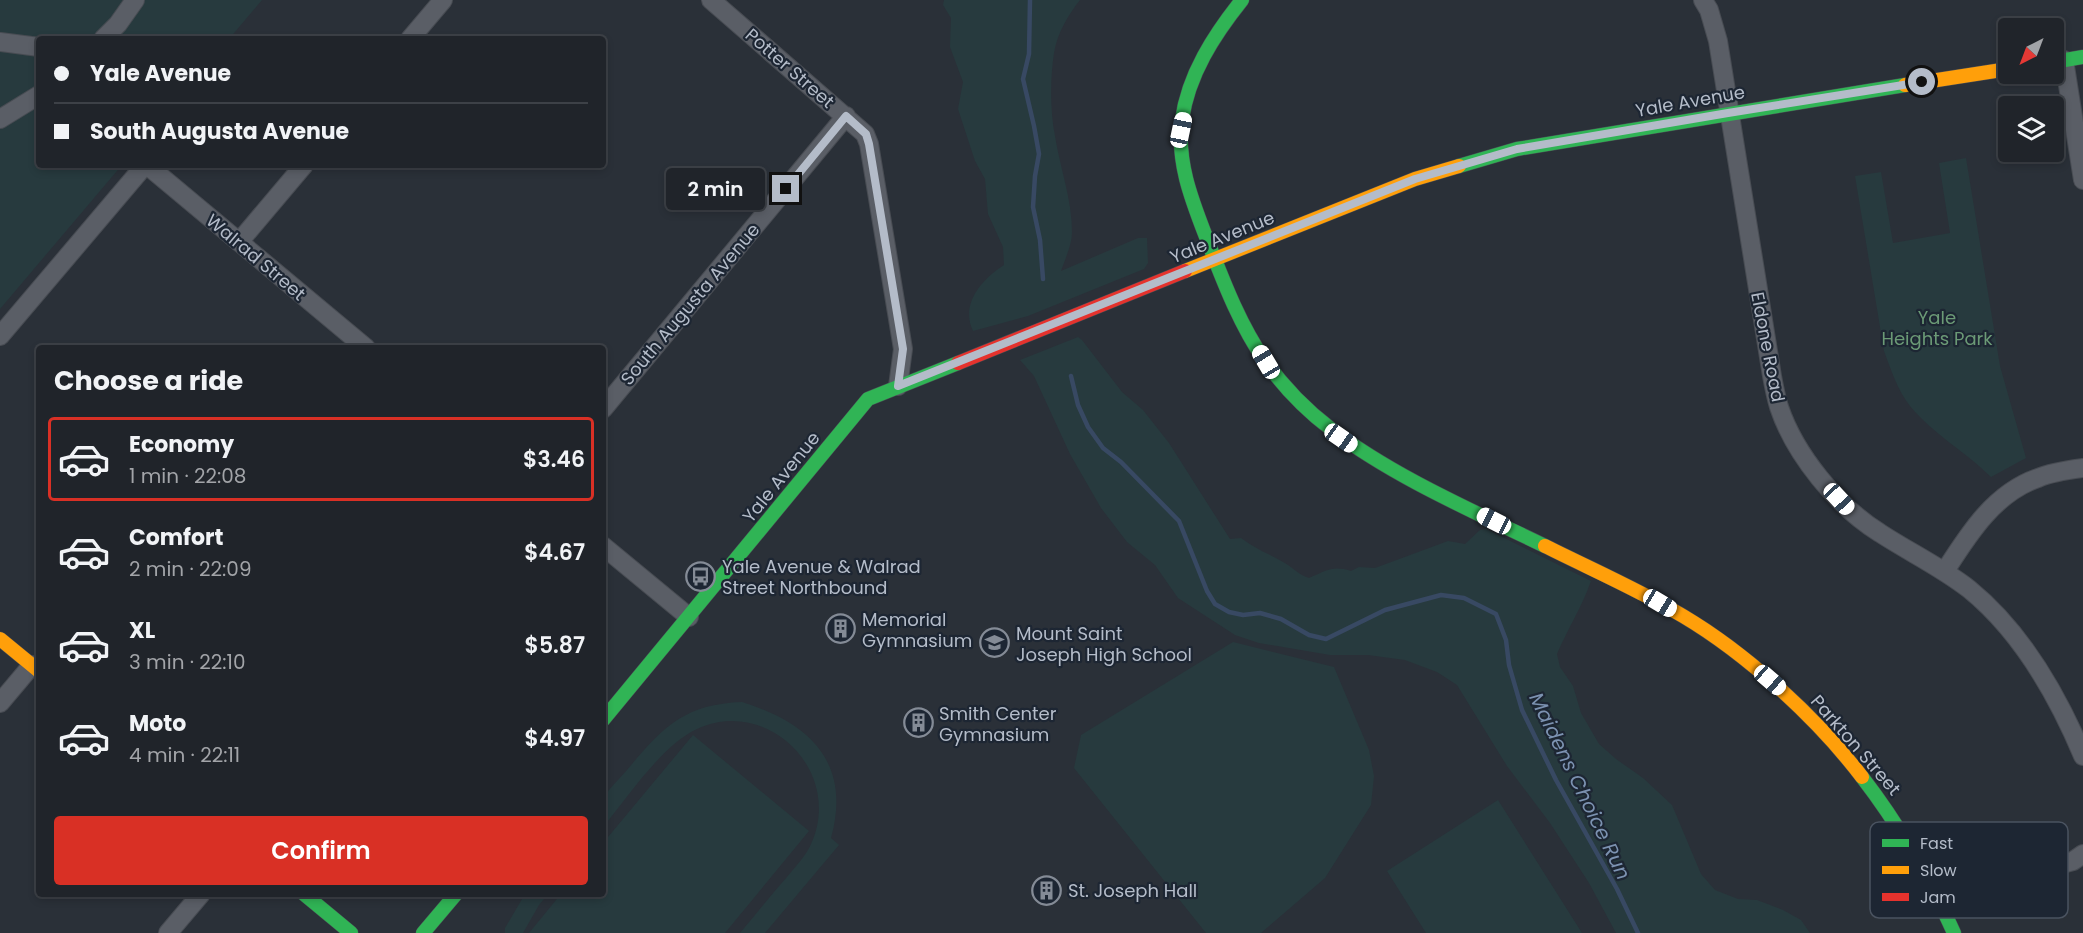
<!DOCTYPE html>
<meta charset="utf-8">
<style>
:root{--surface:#20242a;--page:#2d3036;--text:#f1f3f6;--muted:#a2a4a8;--line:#3d4147;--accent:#d93025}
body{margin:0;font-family:Poppins,sans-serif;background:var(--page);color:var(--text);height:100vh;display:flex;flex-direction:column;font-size:22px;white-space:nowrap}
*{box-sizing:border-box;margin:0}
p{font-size:20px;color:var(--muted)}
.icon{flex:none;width:33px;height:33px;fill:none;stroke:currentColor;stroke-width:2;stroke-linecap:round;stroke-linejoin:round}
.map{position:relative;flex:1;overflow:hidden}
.drawer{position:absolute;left:36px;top:345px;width:570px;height:552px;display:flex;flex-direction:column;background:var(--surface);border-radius:6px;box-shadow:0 3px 9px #0003,0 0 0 2px var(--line)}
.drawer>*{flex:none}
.hud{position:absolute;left:36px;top:36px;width:570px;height:132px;border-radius:6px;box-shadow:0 3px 9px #0003,0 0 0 2px var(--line);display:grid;align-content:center;height:132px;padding:0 18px;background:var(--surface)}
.needle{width:39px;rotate:222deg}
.fabs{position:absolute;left:1998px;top:18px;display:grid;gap:12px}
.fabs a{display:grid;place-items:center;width:66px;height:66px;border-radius:6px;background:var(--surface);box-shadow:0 3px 9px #0003,0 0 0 2px var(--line);font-size:30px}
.end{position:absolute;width:27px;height:27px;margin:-14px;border:8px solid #b4bcc9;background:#111;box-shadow:0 0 0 3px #111}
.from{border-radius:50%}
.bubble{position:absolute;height:42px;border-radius:6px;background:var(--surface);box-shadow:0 3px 9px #0003,0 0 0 2px var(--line);font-size:20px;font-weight:600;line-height:42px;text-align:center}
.car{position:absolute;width:18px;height:36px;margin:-18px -9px;border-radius:8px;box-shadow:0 0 4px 2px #0007;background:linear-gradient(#fff 24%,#345 0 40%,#fff 0 76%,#345 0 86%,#fff 0)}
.hud b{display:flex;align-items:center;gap:21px;height:57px;font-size:22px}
.hud b+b{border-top:2px solid var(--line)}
.hud i{width:15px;height:15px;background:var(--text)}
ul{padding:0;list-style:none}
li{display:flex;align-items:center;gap:18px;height:84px;margin:0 12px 9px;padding:0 6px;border:3px solid transparent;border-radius:6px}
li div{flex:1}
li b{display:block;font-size:22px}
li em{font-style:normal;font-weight:600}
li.current{border-color:var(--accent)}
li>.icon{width:54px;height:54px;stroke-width:1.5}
h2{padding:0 18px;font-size:27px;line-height:72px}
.primary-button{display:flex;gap:12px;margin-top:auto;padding:12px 18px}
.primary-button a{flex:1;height:69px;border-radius:6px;background:var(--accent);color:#fff;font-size:24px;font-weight:600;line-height:69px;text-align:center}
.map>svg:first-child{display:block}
.green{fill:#273a3e}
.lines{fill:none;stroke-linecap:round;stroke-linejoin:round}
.stream{stroke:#384963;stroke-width:4.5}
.street-casing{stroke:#484c53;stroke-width:20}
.fast-casing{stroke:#484c53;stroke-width:15}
.slow-casing{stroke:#484c53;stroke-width:15}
.jam-casing{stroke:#484c53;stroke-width:15}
.street{stroke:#5a5e66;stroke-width:18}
.fast{stroke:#30b455;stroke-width:14}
.slow{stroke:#ff9f0a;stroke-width:14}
.jam{stroke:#e5322d;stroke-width:14}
.route{stroke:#b4bcc9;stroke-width:8}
.labels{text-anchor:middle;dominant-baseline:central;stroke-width:4.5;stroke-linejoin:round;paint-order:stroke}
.street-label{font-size:18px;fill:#b4bcc9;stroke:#1d2633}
.park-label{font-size:18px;fill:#6b9a76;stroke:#1d2633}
.poi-label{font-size:18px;fill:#b4bcc9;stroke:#1d2633;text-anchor:start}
.water-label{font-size:20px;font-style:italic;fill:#7c92b1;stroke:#1d2633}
.key{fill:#1d2633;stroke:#4a5360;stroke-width:1.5}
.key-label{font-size:16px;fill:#b4bcc9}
</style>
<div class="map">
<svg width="2083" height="933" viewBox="0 0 2083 933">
<rect width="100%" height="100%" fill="#2a3038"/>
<path class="green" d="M 0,0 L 262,0 L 229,39 L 39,39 L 39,165 L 122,165 L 0,309 Z
M 944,0 L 1080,0 C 1068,15 1057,34 1054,53 C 1050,79 1050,111 1055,136 C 1060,168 1072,199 1072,232 C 1072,245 1065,259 1061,271 L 1138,238 L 1147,238 L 1148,263 L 1144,269 L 1028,316 L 973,331 C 960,304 982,279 1004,265 L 1003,247 L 988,214 L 985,179 L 975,161 L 958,109 L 963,82 L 950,47 L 951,18 L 943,5 Z
M 1966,158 L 2000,366 L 2026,458 L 1991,477 C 1966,452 1933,434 1910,406 C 1898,391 1891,370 1884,351 L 1855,176 L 1881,172 L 1893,243 L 1950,233 L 1939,163 Z
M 1078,337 L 1082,340 L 1122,392 L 1143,410 L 1169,443 L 1230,539 L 1241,538 C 1257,550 1272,555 1288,565 C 1295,570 1300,575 1309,578 C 1326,571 1332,565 1351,571 L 1359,567 L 1375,568 L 1448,541 L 1465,544 L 1480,530 L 1486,529 L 1591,581 C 1582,607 1567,630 1557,654 L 1560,667 L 1573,686 L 1581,713 L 1599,744 L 1616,759 L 1643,778 L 1672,805 L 1701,874 L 1715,890 L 1738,899 L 1757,900 L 1783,910 L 1801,920 L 1810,933 L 1616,933 L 1589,883 L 1550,823 L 1507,766 L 1457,685 L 1437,672 L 1405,660 L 1368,655 L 1330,655 L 1259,643 L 1235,635 L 1178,598 L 1155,565 L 1127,542 L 1101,508 L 1070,454 L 1034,376 L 1020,360 Z
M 1233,642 L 1334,667 L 1369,750 L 1374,776 L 1371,805 L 1325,878 L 1261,933 L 1206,933 L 1074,768 L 1081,735 Z
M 742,702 C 809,723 852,762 831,838 L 839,845 L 765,933 L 740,933 C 756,914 771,895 787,877 C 795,867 806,856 811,844 C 844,772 768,696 697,729 C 662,745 628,797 603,827 C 603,819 600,806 603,799 C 606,792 621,777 627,770 C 662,728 684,704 742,702 Z
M 693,735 L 809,831 L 725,933 L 529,933 L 561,894 L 603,894 L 603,843 Z
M 1498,800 L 1582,933 L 1426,933 L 1387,871 Z
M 525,894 L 548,894 L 539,905 L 523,933 L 505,933 L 505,928 Z"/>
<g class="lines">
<path class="stream" d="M 1030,0 L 1029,54 L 1023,79 L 1034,126 L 1039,154 L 1035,176 L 1033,207 L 1040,240 L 1043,279
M 1071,376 L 1078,405 L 1088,427 L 1103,448 L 1121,462 L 1179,521 L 1207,591 L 1215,604 L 1229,612 L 1243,615 L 1260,613 L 1281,619 L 1309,635 L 1326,639 L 1385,610 L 1441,595 L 1464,598 L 1496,614 L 1506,640 L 1509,665 L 1522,710 L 1556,780 L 1617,889 L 1638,933"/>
<defs>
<path id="street" d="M 711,0 L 865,134 L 869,144 L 903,349 L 898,386
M 1703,0 L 1709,10 L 1718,41 L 1772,376 C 1774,387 1776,397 1779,407 C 1795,455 1838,507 1880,533 C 1909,552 1941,567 1969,589 C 2022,632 2057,694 2083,756
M 103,39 L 118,24 L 135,0
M 410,39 L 443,0
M 0,42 L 39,47
M 2064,60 L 2083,180
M 0,119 L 39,95
M 147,165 L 366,348
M 239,242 L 304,165
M 0,336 L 145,165
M 603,409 L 846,116
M 603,546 L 689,617
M 1945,571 C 1968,535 1994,493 2038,478 C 2052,472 2068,470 2083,468
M 0,703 L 32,665
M 1942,903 L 2039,870 L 2073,861 L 2083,854
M 168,933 L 201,894"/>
<path id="fast" d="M 1242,0 C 1214,35 1188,75 1182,120 C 1176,163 1193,203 1208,242 C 1224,283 1240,325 1265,361 C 1283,386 1306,410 1331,429 C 1392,476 1475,512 1545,546
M 2054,62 L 2083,57
M 1459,166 L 1517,149 L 1905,85
M 603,720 L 868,399 L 958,363
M 1862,777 C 1900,826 1929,877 1954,933
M 304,894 L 351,933
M 423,933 L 456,894"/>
<path id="slow" d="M 1905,85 L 2008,69
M 1185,271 L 1415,179 L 1459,166
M 1545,546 C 1591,569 1639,590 1683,616 C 1747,654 1817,718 1862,777
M 0,639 L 39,671"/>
<path id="jam" d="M 958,363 L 1185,271"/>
</defs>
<use href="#street" class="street-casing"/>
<use href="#fast" class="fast-casing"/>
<use href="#slow" class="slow-casing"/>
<use href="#jam" class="jam-casing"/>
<use href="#street" class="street"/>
<use href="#fast" class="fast"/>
<use href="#slow" class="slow"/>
<use href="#jam" class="jam"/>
</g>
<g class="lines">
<path class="route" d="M 786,189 L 846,116 L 866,134 L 869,144 L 903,349 L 898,386 L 1415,179 L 1517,149 L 1728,113 L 1922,82"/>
</g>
<defs>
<symbol id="bus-ring" viewBox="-11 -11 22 22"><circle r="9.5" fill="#1d2633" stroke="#848b96" stroke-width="1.5"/><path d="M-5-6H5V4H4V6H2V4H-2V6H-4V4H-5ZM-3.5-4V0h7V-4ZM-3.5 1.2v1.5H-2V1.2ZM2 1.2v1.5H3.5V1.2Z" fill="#848b96"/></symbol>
<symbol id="building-ring" viewBox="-11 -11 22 22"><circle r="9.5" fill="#1d2633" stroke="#848b96" stroke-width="1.5"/><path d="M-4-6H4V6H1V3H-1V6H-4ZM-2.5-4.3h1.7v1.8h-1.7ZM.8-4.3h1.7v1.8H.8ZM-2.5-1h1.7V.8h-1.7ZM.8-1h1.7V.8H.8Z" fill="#848b96"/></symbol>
<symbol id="school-ring" viewBox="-11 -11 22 22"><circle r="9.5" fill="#1d2633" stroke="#848b96" stroke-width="1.5"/><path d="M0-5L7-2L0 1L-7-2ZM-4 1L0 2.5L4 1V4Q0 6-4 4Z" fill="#848b96"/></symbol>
</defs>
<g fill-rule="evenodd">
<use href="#bus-ring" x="684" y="560" width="33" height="33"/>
<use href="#building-ring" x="824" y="612" width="33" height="33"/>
<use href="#school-ring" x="978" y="626" width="33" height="33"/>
<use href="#building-ring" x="902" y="706" width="33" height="33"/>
<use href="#building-ring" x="1030" y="874" width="33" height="33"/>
</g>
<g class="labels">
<g class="street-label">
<text transform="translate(790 68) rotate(41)">Potter Street</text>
<text transform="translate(1690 101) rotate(-10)">Yale Avenue</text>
<text transform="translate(1222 237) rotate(-22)">Yale Avenue</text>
<text transform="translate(256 257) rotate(40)">Walrad Street</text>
<text transform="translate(690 304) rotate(-50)">South Augusta Avenue</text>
<text transform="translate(1768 347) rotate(79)">Eldone Road</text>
<text transform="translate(781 477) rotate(-51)">Yale Avenue</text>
<text transform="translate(1856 745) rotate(49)">Parkton Street</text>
</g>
<g class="park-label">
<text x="1937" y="317">Yale<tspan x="1937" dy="21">Heights Park</tspan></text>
</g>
<g class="poi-label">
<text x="722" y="566">Yale Avenue &amp; Walrad<tspan x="722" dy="21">Street Northbound</tspan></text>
<text x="862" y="619">Memorial<tspan x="862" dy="21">Gymnasium</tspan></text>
<text x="1016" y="633">Mount Saint<tspan x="1016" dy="21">Joseph High School</tspan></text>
<text x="939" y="713">Smith Center<tspan x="939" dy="21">Gymnasium</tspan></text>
<text x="1068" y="890">St. Joseph Hall</text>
</g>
<g class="water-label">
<text transform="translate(1580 786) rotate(64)">Maidens Choice Run</text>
</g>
</g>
<rect x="1870" y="822" width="198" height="96" rx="9" class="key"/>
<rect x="1882" y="839" width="27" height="8" fill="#30b455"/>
<rect x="1882" y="866" width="27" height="8" fill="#ff9f0a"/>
<rect x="1882" y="893" width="27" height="8" fill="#e5322d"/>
<g class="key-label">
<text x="1920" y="849">Fast</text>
<text x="1920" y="876">Slow</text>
<text x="1920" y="903">Jam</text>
</g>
</svg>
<div class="fabs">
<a><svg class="needle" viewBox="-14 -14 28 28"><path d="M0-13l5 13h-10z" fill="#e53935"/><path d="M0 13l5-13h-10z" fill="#a2a4a8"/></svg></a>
<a><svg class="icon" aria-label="layers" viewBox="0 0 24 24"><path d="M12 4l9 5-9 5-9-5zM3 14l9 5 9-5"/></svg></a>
</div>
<i class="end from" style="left:1922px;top:82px"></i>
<i class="end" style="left:786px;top:189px"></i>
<div class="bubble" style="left:666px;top:168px;width:99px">2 min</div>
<i class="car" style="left:1181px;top:130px;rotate:12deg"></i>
<i class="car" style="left:1266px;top:362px;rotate:329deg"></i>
<i class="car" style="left:1341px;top:438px;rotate:125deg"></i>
<i class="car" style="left:1839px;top:499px;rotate:137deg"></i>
<i class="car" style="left:1494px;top:521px;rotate:297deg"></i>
<i class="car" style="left:1660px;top:603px;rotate:121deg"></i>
<i class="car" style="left:1770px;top:680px;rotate:131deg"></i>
<div class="hud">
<b><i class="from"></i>Yale Avenue</b>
<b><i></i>South Augusta Avenue</b>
</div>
<section class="drawer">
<h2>Choose a ride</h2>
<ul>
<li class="current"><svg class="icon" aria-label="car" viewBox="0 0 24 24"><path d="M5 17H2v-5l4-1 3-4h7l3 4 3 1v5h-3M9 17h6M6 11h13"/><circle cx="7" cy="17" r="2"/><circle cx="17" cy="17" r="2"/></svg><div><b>Economy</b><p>1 min · 22:08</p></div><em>$3.46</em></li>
<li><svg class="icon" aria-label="car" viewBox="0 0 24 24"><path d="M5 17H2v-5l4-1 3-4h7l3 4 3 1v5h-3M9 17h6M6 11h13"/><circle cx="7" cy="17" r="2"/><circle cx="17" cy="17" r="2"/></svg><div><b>Comfort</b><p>2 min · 22:09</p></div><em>$4.67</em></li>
<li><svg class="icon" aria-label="car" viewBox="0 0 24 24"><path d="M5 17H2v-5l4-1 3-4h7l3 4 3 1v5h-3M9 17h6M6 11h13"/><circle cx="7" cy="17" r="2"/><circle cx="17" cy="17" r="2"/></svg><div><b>XL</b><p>3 min · 22:10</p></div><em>$5.87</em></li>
<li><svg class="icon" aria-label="car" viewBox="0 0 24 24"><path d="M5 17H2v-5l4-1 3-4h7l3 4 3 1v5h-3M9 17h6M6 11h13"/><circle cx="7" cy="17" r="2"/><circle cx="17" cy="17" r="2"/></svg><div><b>Moto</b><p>4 min · 22:11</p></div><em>$4.97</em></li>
</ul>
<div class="primary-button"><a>Confirm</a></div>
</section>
</div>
